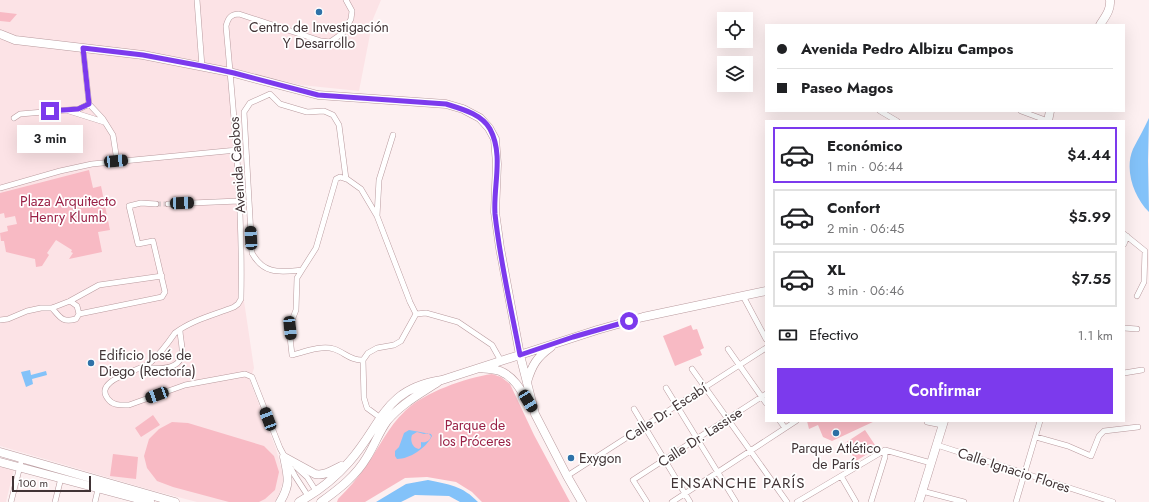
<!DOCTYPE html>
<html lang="es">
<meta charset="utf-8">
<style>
:root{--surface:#fff;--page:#f2f2f2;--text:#202124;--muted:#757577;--line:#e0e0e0;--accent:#7c3aed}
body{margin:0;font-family:Jost,sans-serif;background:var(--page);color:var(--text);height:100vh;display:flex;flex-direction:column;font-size:15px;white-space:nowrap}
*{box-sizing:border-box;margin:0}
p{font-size:13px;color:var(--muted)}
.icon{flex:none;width:22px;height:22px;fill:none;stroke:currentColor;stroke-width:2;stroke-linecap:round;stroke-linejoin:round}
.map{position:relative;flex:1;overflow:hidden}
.panel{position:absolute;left:765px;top:120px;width:360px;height:302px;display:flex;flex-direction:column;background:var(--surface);border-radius:0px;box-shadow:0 4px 16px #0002}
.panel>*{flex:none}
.top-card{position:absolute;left:765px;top:24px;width:360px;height:88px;border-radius:0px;box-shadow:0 4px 16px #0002;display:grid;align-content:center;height:88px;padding:0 12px;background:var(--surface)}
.tools{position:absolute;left:717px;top:12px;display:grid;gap:8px}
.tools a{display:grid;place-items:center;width:36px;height:36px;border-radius:0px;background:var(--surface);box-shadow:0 4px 16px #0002;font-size:20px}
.scale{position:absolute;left:12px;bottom:10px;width:79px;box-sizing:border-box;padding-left:4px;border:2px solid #413436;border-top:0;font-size:11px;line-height:14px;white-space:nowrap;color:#413436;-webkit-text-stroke:3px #fff;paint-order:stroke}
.end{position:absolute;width:18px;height:18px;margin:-9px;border:5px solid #7c3aed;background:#fff;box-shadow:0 0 0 2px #fff}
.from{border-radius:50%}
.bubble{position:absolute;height:28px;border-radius:0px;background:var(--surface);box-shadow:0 4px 16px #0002;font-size:13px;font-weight:600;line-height:28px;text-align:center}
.car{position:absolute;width:12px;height:24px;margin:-12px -6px;border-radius:5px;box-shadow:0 0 3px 1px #0007;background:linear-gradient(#222 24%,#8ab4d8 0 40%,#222 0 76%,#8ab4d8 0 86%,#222 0)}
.top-card b{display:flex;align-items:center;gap:14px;height:38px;font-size:15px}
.top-card b+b{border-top:1px solid var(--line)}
.top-card i{width:10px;height:10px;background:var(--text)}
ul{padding:7px 0 0;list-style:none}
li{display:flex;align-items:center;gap:12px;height:56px;margin:0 8px 6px;padding:0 4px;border:2px solid var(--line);border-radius:0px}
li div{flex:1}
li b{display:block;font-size:15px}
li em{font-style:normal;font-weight:600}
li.active{border-color:var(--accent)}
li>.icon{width:36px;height:36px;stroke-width:1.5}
.pay{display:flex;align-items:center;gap:10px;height:44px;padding:0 12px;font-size:15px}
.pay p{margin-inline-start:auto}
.action{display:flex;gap:8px;margin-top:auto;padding:8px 12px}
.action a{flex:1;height:46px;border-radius:0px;background:var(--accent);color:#fff;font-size:16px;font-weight:600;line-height:46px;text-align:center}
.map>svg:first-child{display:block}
.built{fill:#fce3e6}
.green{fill:#f8bac4}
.water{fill:#83c2f9;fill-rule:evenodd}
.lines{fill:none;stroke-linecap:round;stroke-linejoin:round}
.street-tunnel{stroke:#d7cacc;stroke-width:5;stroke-dasharray:5 2.5;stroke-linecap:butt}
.street-casing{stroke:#b99a9e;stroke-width:6}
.primary-casing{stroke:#b99a9e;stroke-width:9}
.street{stroke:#fff;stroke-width:5}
.primary{stroke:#fff;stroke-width:8}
.route{stroke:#7c3aed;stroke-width:5}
.poi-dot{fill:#2f72a8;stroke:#fff;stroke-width:1.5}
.labels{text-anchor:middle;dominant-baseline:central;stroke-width:3.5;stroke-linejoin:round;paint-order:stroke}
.poi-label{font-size:14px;fill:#413436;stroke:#fff}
.street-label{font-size:14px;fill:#413436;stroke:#fff}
.park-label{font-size:14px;fill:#992045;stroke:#fff}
.neighbourhood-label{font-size:15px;letter-spacing:1px;fill:#413436;stroke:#fff}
</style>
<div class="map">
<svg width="1149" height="502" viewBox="0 0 1149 502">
<rect width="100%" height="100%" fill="#fdf0f1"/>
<path class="built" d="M 0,0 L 381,0 L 373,19 L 359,91 L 301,85 L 239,70 L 234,73 L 233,78 L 238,150 L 244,301 L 254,368 L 250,381 L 276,449 L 284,478 L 278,498 L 275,502 L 197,502 L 151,490 L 0,446 Z
M 0,466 L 14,469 L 6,502 L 0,502 Z"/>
<path class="green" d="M 0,12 L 17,14 L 10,22 L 0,21 Z
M 89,170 L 93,188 L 101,186 L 110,230 L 98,232 L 102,252 L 69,259 L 73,253 L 71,252 L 72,250 L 56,240 L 47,253 L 49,255 L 42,266 L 36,267 L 35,259 L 6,252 L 4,241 L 1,241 L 0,233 L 8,231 L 7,226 L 17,224 L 15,216 L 5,218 L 4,213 L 0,214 L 0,193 Z
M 691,325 L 693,330 L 697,329 L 704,348 L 700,350 L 702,355 L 675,366 L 663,336 Z
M 492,374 L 501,377 L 510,384 L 534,435 L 570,502 L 482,502 L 472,492 L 456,482 L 427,477 L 405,478 L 365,502 L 337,502 L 338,499 C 348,489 358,478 366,466 C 379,448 388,427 405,411 C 425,392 465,378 492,374 Z
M 153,415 L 160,425 L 141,437 L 135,428 Z
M 807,421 L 875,421 L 832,441 L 823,437 L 818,425 L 809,429 Z
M 172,422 L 188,423 L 264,446 L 274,456 L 279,472 L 275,490 L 265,499 L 259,502 L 229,502 L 173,487 L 157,481 L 147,468 L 144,456 L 149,439 L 159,429 Z
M 865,430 L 877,448 L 856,461 L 845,443 Z
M 113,454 L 138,457 L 136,479 L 110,476 Z"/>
<path class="water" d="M 1149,118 L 1148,161 L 1149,212 C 1134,197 1124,170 1133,149 C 1138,139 1144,129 1149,118 Z
M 30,370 L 31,375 L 46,371 L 47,375 L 32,379 L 33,384 L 26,387 L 21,372 Z
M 409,430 L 431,434 L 432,436 C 426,448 410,459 397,459 L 395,456 L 395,451 L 399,447 L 404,433 ZM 417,432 L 424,434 L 428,433 L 431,436 C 430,441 426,443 421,442 L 421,447 L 419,449 C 412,448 410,440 412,435 Z
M 428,480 C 448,484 463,486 478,502 L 460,502 L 449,496 L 415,495 L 401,502 L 376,502 L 406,484 Z"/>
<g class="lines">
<path class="street-tunnel" d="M 156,204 L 168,204"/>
<defs>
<path id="street" d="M 197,0 L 202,67
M 83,48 L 89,104 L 103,119 L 113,135 L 117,161
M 69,111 L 104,122
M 880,111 L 897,121
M 1021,111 L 1048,121
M 14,118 L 20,114 L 79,109 L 89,104
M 346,179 L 339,125 L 333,115 L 324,111 L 307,112 L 280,104 L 270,94 L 250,103 L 244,112 L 252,253 C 264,275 280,272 302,270 L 316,248 L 336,179 L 340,177 L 346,179 L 347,179 L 361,189 L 377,216
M 0,188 L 60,171 L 92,164 L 237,150
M 168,204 L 239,201
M 1124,234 L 1145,251 L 1144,282 L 1137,296
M 1124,244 L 1127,236
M 302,270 L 297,278 L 296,310 L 289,328 L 292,355 C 304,352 321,345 334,349 C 344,352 351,361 363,360
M 743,296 L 766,339
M 70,301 L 99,285 L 162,276
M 79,314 L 162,297 L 165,292 L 153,241 L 138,244 L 129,206 L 141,203 L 156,204
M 416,314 L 426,313 L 458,322 L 492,345 L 501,361
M 0,320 L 8,319 L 27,311 L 41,308 L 52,308 L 70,301 L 77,306 L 79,314 L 76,319 C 62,323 60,317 52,308
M 1124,328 L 1137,329
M 728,349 L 766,403
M 145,367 C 157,369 178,371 182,355 C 183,348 180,337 180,330
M 692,369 L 787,502
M 1124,373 L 1142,370
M 666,388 L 736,502
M 634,409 L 690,502
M 382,419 L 367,408 L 364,398 L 363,360 L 368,353 L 377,348 L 394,345 L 401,341 L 416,314 L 410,302 L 377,216 L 379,180 L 393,135
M 780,421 L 785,428
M 927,422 L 942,425
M 1036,437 L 1068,446 L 1091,456 L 1099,436 L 1104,431 L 1138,427
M 937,445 L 1113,502
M 296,467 L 307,477 L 316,491
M 567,476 L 766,348
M 841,476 L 856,502
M 922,491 L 964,502
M 308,496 L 295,476 L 280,448 L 252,377 L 245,374 L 185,385 L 129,405 C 121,405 113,406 108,399 C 92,379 142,371 151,362 C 160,354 168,343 175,333 C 192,320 214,315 234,307 L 238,304 L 241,299 C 243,208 234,116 226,26 C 228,18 231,14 239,14 L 321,41 L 330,42 L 343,33 L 351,19 L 352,11 L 346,0
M 11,502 L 22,458
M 55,502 L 61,478
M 95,502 L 99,485
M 647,502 L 633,480 L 766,394
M 672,502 L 796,421
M 797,502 L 885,450 L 931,463
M 871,502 L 885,457 L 885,450
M 1016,502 L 1040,421"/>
<path id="primary" d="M 1100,25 C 1105,17 1111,10 1110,0
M 0,34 L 15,40 L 143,55 L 230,72 L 318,95 L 446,104 L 463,109 L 480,118 L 489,128 L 495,139 L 497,164 L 495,212 L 500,248 L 520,355 L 535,414 L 567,476 L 582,502
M 1048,121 L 1050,111
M 481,368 C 487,369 494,369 500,371 C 515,377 522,392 530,406
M 527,382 C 532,365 537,357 551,347
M 0,452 L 175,502
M 284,457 L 315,474 C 325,476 333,470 341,466
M 0,462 L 150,502
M 280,502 C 291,484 288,476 284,457
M 299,502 C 317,492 335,478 349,462 C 383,424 383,389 442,380 L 597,330 L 643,317 L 766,291
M 321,502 C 339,489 356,476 367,457 C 374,446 379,432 387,421 C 401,404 420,394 438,382
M 919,502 L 944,421"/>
</defs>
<use href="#street" class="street-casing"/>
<use href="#primary" class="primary-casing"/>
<use href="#street" class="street"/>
<use href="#primary" class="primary"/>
</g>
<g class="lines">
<path class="route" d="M 50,111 L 78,109 L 89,104 L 83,48 L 143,55 L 202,66 L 234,73 L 318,95 L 446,104 C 462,109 482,114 490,129 C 504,155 493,186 495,214 C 500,261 511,308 520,355 L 573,337 L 629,321"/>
</g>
<g class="poi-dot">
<circle cx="319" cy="12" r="4"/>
<circle cx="91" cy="363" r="4"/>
<circle cx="836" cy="433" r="4"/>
<circle cx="571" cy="458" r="4"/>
</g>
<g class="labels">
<g class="poi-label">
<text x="319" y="27">Centro de Investigación<tspan x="319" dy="16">Y Desarrollo</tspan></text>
<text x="99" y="355" text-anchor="start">Edificio José de<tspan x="99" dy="16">Diego (Rectoría)</tspan></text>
<text x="836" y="448">Parque Atlético<tspan x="836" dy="16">de París</tspan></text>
<text x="579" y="458" text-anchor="start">Exygon</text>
</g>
<g class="street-label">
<text transform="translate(237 165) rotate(-94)">Avenida Caobos</text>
<text transform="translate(666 412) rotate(-33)">Calle Dr. Escabí</text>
<text transform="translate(700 437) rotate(-33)">Calle Dr. Lassise</text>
<text transform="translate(1014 470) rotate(18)">Calle Ignacio Flores</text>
</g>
<g class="park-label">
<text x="68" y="201">Plaza Arquitecto<tspan x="68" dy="16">Henry Klumb</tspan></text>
<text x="475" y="425">Parque de<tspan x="475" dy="16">los Próceres</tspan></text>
</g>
<g class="neighbourhood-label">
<text x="738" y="483">ENSANCHE PARÍS</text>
</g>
</g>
</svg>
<div class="tools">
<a><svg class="icon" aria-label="locate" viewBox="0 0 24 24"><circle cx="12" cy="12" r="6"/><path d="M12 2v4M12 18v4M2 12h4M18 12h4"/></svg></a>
<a><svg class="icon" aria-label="layers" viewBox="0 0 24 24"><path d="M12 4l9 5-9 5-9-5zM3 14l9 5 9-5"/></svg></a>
</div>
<div class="scale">100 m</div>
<i class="end from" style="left:629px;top:321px"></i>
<i class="end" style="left:50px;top:111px"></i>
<div class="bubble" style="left:17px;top:125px;width:66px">3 min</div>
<i class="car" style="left:116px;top:161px;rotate:85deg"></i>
<i class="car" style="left:182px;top:203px;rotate:88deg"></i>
<i class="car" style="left:251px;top:238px;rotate:357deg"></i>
<i class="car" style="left:290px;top:328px;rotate:174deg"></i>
<i class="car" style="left:157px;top:395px;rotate:250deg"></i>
<i class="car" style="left:528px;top:401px;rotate:149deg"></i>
<i class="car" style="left:268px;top:419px;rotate:339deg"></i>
<div class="top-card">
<b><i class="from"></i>Avenida Pedro Albizu Campos</b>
<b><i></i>Paseo Magos</b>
</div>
<section class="panel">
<ul>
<li class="active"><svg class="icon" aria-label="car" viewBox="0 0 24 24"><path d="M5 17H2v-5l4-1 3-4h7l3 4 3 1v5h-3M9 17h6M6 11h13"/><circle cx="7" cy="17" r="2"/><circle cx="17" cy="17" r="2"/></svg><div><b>Económico</b><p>1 min · 06:44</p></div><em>$4.44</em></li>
<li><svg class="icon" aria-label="car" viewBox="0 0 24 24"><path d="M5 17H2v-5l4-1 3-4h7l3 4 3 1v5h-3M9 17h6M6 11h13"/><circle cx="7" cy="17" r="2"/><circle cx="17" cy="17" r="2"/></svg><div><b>Confort</b><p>2 min · 06:45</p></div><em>$5.99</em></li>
<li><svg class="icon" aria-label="car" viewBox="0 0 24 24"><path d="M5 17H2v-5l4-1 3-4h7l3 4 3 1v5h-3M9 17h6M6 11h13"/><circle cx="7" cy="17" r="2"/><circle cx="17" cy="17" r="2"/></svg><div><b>XL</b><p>3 min · 06:46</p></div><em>$7.55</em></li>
</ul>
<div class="pay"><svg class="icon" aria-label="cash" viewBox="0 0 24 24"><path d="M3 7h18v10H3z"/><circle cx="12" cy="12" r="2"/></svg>Efectivo<p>1.1 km</p></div>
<div class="action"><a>Confirmar</a></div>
</section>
</div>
